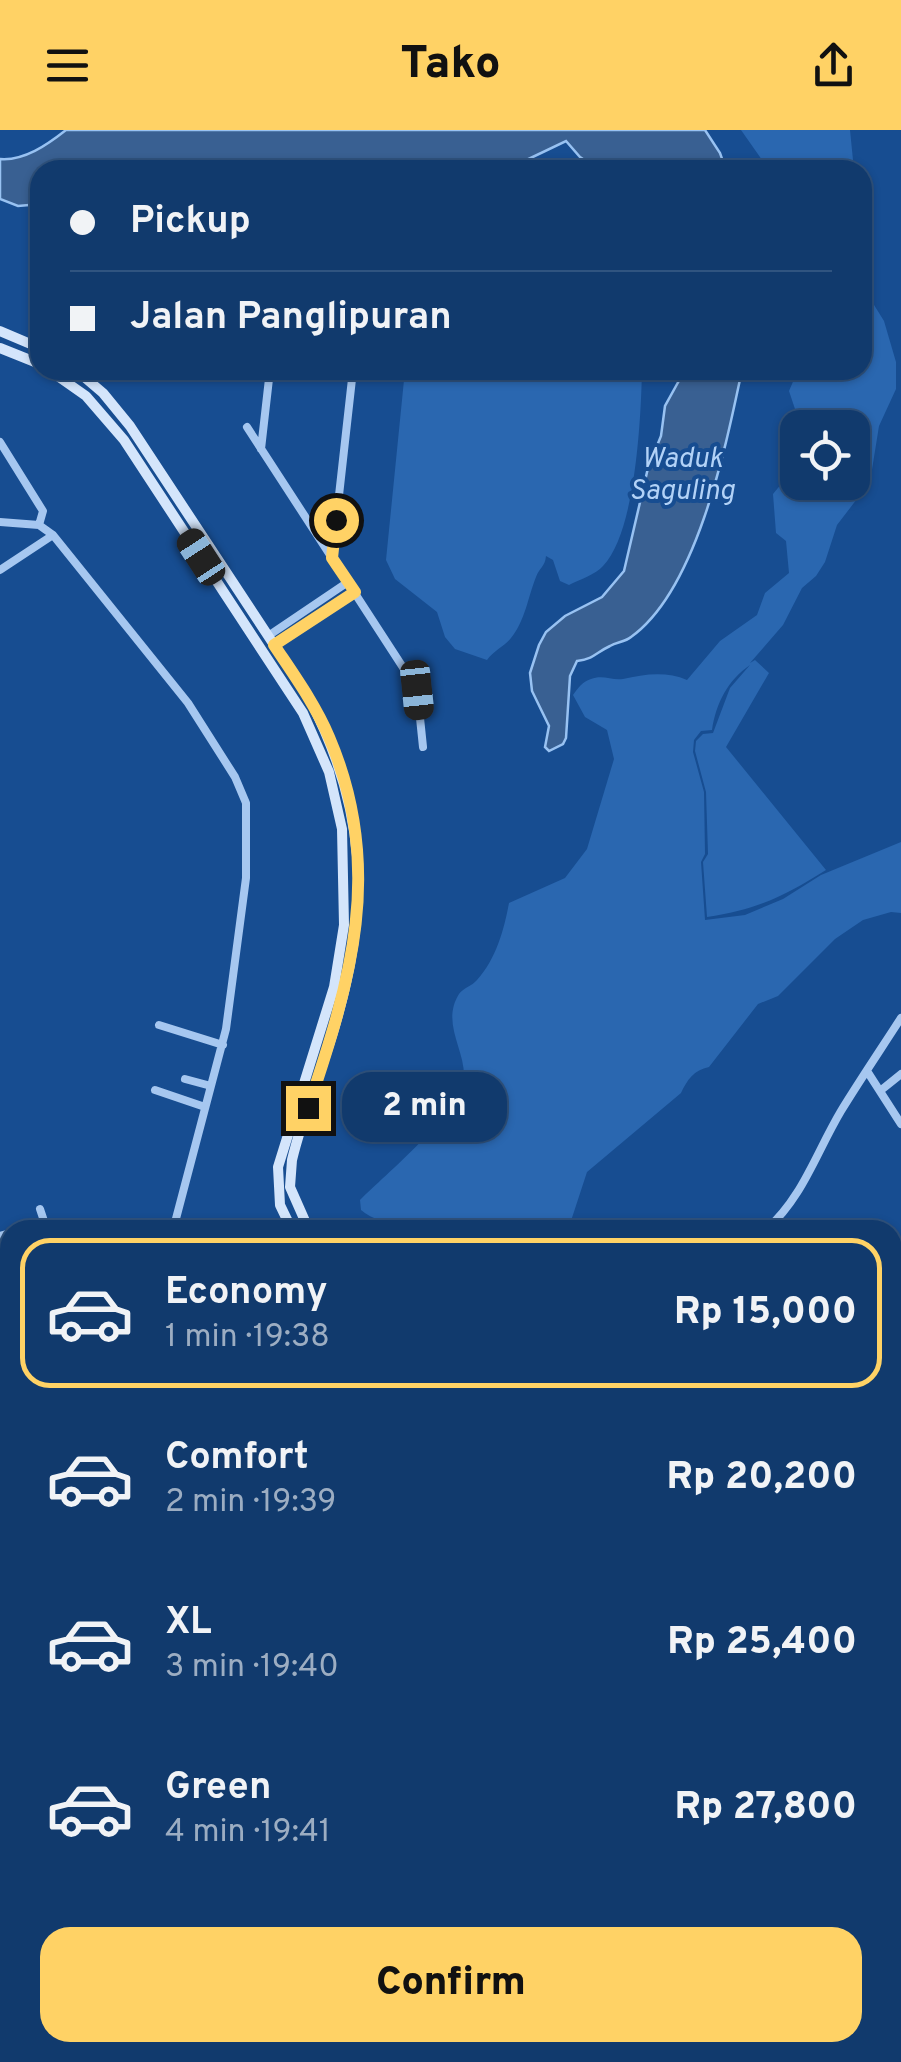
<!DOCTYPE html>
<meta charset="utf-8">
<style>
:root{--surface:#113a6d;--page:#1a4172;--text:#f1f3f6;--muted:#9cadc2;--line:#305480;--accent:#ffd265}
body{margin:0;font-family:Overpass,sans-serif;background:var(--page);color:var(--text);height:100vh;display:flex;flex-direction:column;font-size:38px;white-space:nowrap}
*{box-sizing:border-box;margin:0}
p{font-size:32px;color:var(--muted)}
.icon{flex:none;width:55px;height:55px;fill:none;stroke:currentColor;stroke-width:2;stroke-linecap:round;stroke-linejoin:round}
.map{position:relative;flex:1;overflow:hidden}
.sheet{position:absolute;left:0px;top:1090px;width:902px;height:842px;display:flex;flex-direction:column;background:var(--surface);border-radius:30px 30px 0 0;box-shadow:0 2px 8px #0004,0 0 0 2px var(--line)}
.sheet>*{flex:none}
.banner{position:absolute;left:30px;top:30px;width:842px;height:220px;border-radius:30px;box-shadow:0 2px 8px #0004,0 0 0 2px var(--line);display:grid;align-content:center;height:220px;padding:0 40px;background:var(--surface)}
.controls{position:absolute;left:780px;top:280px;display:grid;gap:20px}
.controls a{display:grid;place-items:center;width:90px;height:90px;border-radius:20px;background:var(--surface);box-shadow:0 2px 8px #0004,0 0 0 2px var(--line);font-size:50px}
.end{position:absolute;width:45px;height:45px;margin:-22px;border:12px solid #ffd265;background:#111;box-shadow:0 0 0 5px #111}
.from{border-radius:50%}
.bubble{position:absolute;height:70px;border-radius:30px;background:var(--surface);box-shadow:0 2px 8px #0004,0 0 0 2px var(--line);font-size:32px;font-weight:800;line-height:70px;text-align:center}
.car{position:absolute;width:30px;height:60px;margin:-30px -15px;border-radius:12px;box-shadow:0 0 8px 2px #0007;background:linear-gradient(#222 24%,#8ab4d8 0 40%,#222 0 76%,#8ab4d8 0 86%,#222 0)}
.banner b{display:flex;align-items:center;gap:35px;height:95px;font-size:38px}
.banner b+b{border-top:2px solid var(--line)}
.banner i{width:25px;height:25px;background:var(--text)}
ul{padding:18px 0 0;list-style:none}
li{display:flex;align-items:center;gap:30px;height:150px;margin:0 20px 15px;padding:0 20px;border:5px solid transparent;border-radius:30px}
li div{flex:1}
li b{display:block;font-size:38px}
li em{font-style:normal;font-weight:800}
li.on{border-color:var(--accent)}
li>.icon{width:90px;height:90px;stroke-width:1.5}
.button{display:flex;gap:20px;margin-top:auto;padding:20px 40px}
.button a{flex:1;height:115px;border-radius:30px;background:var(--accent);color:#111;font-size:40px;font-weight:800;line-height:115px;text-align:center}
header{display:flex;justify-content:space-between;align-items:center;height:130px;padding:0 40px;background:var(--accent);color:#111;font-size:45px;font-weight:800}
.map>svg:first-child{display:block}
.green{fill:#2a67b0}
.water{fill:#396092;stroke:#98c2f2;stroke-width:2.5}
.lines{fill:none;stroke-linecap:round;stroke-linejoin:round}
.street{stroke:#a6c7f0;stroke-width:8}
.secondary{stroke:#d4e5fb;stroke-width:10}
.route{stroke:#ffd265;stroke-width:12}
.labels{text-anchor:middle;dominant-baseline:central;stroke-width:8;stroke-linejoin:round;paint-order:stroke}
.water-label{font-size:28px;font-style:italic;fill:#b2d2f7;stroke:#174d91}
</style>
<header><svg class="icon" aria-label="menu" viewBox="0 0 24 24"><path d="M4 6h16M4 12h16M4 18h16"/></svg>Tako<svg class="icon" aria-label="share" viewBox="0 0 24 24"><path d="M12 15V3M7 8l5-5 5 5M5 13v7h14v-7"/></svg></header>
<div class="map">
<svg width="901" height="1932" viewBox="0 0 901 1932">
<rect width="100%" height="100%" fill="#174d91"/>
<path class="green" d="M 741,0 L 850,0 L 854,40 L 769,40 Z
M 863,146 L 866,162 L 884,191 L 896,232 L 896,259 L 879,296 L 870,352 L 837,395 L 825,432 L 816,446 L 802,458 L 783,495 L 750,533 L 755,530 L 769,543 L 726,617 L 826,740 C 785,766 756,780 707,787 L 703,732 L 708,724 L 706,662 L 695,621 L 696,611 L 703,604 L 713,603 L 730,558 L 750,535 C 728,550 716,573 712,600 L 701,601 L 694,610 L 693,622 L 704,662 L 705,724 L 701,732 L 705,790 L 745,785 L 783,769 L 821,745 L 901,712 L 901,783 L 891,782 L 863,790 L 835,809 L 778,866 L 758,874 L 709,937 C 694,940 687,950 681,963 L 587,1042 L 568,1100 C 519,1100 397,1111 361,1080 L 360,1070 C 384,1046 462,981 464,947 C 465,919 441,893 459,864 C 463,858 472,856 477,850 C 496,829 504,800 509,773 L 565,748 L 587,719 L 614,629 L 607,600 L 585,587 L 573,565 C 578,558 582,552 591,549 C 603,544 612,551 623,549 C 644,544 667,541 687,550 L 720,511 L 757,485 L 765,463 L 789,443 L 786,411 L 776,403 L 773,364 L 796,336 L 797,323 L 798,352 L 852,352 L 852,298 L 801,297 L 789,261 L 798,240 L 862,240 Z
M 405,240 L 642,240 C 641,286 636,402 603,436 C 596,444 579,450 569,455 L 560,451 L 553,430 L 546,426 C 545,437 539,438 536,447 C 528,467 525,491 511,508 C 504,517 494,520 487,530 L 455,519 L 445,507 L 437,482 L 395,449 L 386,430 Z"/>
<path class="water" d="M 66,0 L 705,0 L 720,23 L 726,40 L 599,40 L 580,27 L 566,11 L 518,34 L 516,40 L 40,40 L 40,74 L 18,76 L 0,69 L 0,29 C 24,31 47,15 66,0 Z
M 681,240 L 742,240 C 726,316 697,460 631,507 C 625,512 617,512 610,516 C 595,523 596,528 577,531 L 570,546 L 566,608 L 563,614 L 549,621 L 545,617 L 549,596 L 532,561 L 530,543 L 539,515 L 546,502 L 565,486 L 602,467 L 624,441 L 648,338 L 661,306 L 665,276 L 681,247 Z"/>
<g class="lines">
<path class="street" d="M 247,297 L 417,559 L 423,617
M 0,312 L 43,381 L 39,395
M 261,319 L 270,240
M 0,392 L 39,395 L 53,405 L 188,573 L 235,647 L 246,673 L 246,748 L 226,899 L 173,1100
M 332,428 L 353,240
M 0,440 L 53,405
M 268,506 L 348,452
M 274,515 L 355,461
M 159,895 L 223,915
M 867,941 L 901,994
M 185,949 L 211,956
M 155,960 L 205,977
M 880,961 L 901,944
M 40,1079 L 47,1100
M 22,1100 L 45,1095
M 766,1100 C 803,1067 816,1023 841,981 C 860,950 881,919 901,888
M 0,1106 L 10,1103
M 892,1153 L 901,1144
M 892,1189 L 901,1186
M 0,1366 L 10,1343
M 0,1664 L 10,1655
M 0,1693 L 10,1694
M 423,1922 L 433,1932
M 241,1932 L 242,1922"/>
<path class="secondary" d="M 0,201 L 40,218
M 0,218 L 40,234
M 49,240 L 86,266 L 124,310 L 303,583 L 329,642 L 342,699 L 344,795 L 334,857 L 278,1037 L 280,1075 L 292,1100
M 76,240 L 103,263 L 130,296 L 309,568 C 366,678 371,773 336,892 C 323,939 303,983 292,1030 L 290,1057 L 309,1100"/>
</g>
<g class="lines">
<path class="route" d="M 308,978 C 351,850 385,738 329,607 C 315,574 294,545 274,515 L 355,462 L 332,428 L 336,390"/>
</g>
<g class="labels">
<g class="water-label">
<text x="682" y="330">Waduk<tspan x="682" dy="32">Saguling</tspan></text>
</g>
</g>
</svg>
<div class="controls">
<a><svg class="icon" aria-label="locate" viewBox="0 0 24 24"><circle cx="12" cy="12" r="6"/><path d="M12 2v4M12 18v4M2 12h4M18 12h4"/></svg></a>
</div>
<i class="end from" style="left:336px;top:390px"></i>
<i class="end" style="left:308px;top:978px"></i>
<div class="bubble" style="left:342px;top:942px;width:165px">2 min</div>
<i class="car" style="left:201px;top:427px;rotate:327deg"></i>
<i class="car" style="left:417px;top:560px;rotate:174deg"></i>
<div class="banner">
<b><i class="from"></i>Pickup</b>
<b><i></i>Jalan Panglipuran</b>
</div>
<section class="sheet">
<ul>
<li class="on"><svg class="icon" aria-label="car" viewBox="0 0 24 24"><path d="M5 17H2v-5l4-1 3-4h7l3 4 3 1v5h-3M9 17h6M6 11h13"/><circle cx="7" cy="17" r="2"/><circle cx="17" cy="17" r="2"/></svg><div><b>Economy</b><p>1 min · 19:38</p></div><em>Rp 15,000</em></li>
<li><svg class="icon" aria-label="car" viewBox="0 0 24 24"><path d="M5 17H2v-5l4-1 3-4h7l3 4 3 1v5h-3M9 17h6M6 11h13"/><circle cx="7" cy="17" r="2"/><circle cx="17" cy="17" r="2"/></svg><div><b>Comfort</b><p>2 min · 19:39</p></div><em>Rp 20,200</em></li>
<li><svg class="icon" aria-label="car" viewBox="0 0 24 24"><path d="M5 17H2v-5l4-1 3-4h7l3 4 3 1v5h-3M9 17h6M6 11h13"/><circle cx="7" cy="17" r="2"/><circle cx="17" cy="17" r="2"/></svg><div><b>XL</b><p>3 min · 19:40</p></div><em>Rp 25,400</em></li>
<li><svg class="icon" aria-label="car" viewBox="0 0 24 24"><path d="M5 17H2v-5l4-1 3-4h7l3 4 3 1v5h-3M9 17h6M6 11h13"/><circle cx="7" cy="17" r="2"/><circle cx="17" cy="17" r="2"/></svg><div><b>Green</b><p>4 min · 19:41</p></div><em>Rp 27,800</em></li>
</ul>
<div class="button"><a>Confirm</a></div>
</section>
</div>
